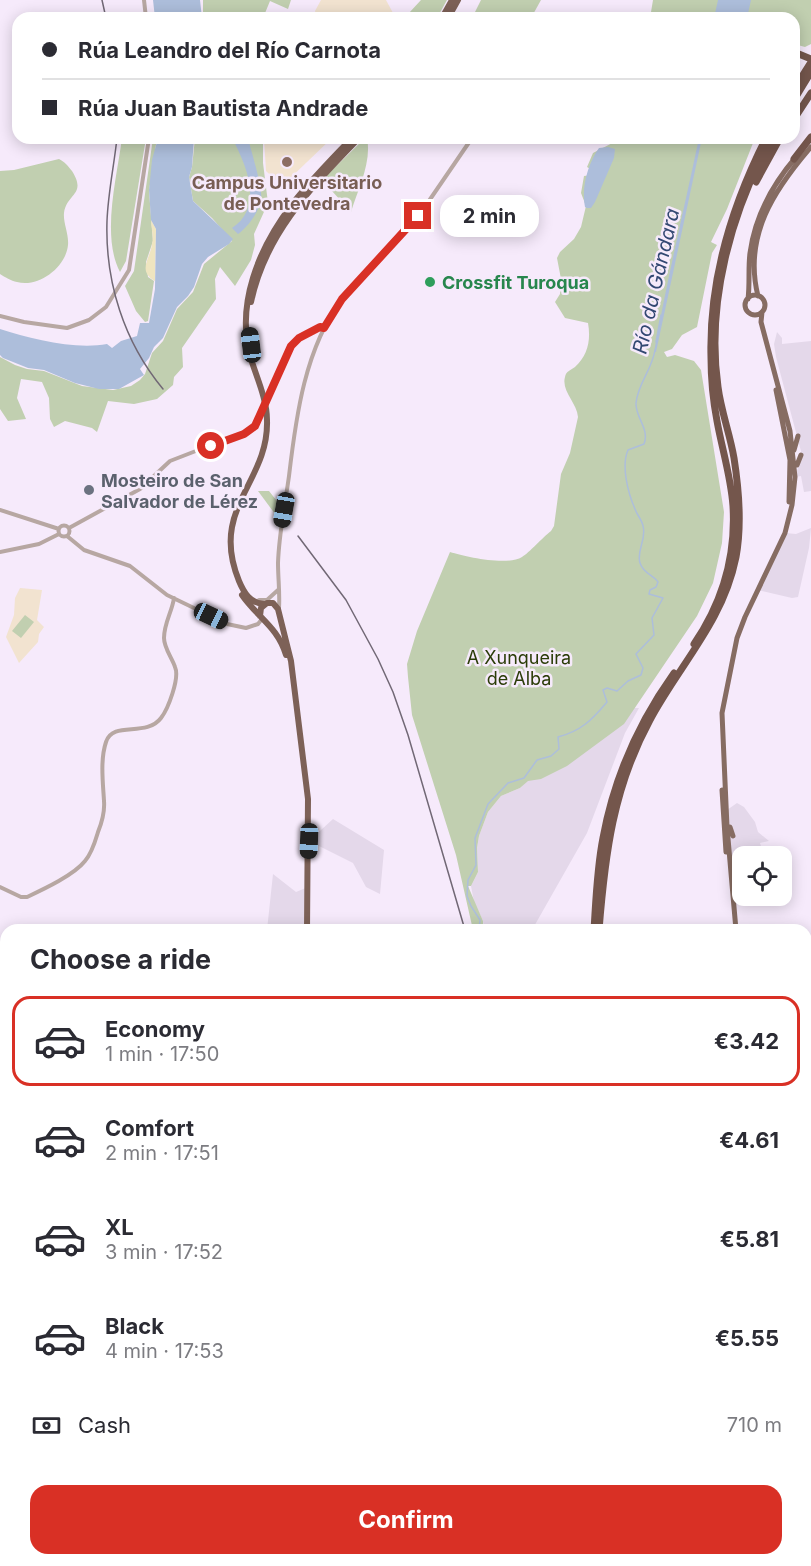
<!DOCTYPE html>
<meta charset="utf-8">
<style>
:root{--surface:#fff;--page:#f7f7f7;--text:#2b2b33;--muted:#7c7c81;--line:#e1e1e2;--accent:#d93025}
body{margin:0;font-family:Inter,sans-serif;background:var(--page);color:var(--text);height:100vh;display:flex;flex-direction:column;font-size:22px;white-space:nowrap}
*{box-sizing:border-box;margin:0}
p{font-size:20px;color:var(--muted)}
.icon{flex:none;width:33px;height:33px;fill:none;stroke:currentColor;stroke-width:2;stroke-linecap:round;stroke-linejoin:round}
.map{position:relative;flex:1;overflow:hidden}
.drawer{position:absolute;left:0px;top:924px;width:812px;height:642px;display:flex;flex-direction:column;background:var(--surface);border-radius:18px 18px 0 0;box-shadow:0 3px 15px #0003}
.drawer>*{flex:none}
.banner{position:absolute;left:12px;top:12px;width:788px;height:132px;border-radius:18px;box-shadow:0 3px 15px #0003;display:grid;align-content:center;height:132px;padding:0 30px;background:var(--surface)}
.controls{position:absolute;left:732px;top:846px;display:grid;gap:12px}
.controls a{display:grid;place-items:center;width:60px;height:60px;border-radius:12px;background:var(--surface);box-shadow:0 3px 15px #0003;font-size:30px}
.end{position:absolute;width:27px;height:27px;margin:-14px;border:8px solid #d93025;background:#fff;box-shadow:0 0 0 3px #fff}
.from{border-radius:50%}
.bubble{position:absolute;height:42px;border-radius:18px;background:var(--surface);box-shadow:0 3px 15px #0003;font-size:20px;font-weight:700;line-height:42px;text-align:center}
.car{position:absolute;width:18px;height:36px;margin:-18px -9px;border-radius:8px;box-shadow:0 0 4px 2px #0007;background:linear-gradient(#222 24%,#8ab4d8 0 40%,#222 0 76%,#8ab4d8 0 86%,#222 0)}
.banner b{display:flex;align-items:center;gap:21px;height:57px;font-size:22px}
.banner b+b{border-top:2px solid var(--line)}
.banner i{width:15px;height:15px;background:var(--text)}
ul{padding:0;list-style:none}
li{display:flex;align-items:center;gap:18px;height:90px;margin:0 12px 9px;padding:0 18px;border:3px solid transparent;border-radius:18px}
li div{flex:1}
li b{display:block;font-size:22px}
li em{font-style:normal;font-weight:700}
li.on{border-color:var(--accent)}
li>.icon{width:54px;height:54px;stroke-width:1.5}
h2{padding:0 30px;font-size:27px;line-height:72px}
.pay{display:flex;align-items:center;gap:15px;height:66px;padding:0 30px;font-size:22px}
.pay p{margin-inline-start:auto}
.button{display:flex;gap:12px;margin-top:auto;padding:12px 30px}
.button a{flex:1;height:69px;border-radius:18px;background:var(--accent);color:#fff;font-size:24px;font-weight:700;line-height:69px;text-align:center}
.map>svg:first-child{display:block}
.industrial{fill:#e4d8ea}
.education{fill:#f2e3d0}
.green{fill:#c1cfb0}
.sand{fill:#efe5c0}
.water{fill:#adbedb}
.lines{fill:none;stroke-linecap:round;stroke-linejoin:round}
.stream{stroke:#adbedb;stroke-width:1.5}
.tertiary{stroke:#b7a7a2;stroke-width:4}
.secondary{stroke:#9b857c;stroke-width:4.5}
.primary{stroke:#866c62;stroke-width:5}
.trunk{stroke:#7d6157;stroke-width:6}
.motorway{stroke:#74564c;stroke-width:7}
.rail{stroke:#716875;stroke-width:1.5}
.route{stroke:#d93025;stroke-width:8}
.education-dot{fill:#8d6e63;stroke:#f6eafb;stroke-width:2}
.leisure-dot{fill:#2e9e5b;stroke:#f6eafb;stroke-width:2}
.worship-dot{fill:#6b7280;stroke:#f6eafb;stroke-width:2}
.labels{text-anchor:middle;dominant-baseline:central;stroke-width:5;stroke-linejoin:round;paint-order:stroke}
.education-label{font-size:18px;font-weight:bold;fill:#785e54;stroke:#f6eafb}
.leisure-label{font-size:18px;font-weight:bold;fill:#27864d;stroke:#f6eafb;text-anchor:start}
.worship-label{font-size:18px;font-weight:bold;fill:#5b616d;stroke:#f6eafb;text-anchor:start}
.park-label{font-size:18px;fill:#2b3c08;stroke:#f6eafb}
.water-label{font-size:20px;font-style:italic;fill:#324872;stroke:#f6eafb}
</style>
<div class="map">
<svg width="811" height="1566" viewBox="0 0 811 1566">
<rect width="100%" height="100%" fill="#f6eafb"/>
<path class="industrial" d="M 777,332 L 782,338 L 782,344 L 811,341 L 811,491 L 804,492 L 801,476 L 795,477 L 802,455 L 776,357 L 774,344 Z
M 811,528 L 809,548 L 798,597 L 792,598 L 758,590 L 785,533 L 796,534 Z
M 630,708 L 639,708 L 625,733 L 587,833 L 532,930 L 484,930 L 483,921 L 474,902 L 471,886 L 478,872 L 477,848 L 479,836 L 488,812 L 501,796 L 520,788 L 539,769 Z
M 737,803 L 744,807 L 755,822 L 758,832 L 769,841 L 760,843 L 764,856 L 742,856 L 742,872 L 735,869 L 730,861 L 727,810 Z
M 333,819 L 384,850 L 380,894 L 366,887 L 353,863 L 309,841 Z
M 273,874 L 296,892 L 308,887 L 307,930 L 267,930 Z"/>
<path class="education" d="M 321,0 L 386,0 L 393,13 L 378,18 L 317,18 L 315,11 Z
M 264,138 L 332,138 L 282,186 L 266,171 Z
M 20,588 L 42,590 L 37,620 L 44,627 L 39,634 L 38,642 L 19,663 L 6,637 L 14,615 L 15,598 Z"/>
<path class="green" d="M 203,0 L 291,0 L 288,9 L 270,1 L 263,18 L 203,18 Z
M 421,0 L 447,0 L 437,18 L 400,18 L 409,13 Z
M 481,0 L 541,0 L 531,18 L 472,18 Z
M 653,0 L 811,0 L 811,44 L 805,47 L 794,44 L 794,18 L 650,18 Z
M 122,138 L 146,138 L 126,261 L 120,272 C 101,236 117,177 122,138 Z
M 153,138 L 157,138 L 149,191 L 153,241 L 146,262 L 148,277 L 154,281 L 148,321 L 145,322 L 136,311 L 125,286 L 134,271 Z
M 195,138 L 263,138 L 263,163 L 268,203 L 254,234 L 255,245 L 251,260 L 235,286 L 220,267 L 215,279 L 216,299 L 182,348 L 183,367 L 174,377 L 173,385 L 157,399 L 134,404 L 108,401 L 97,432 L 92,428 L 65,421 L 54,427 L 50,419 L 49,398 L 42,382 L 21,379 L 17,398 L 26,419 L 8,421 L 0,409 L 0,357 L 15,365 L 27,369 L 44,371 L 82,386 L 113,390 L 131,386 L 140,380 L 145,374 L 152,353 L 163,341 L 177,309 L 193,292 L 204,264 L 232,241 L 212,218 L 193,201 L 189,177 L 192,167 Z
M 365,138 L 367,138 C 372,162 358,189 351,212 L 322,180 Z
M 622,138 L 755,138 L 727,209 L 711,242 L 717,245 L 712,253 L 697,327 L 682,335 L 672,349 L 664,352 L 667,357 L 675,355 L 694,361 L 701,370 L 724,512 L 722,543 L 713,583 L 697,616 L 624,724 L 567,766 L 541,779 L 528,781 L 520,788 L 501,796 L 488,812 L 479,836 L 477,848 L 478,872 L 471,886 L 468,886 L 483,921 L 483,930 L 473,930 L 456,855 L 412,715 L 408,677 L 407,664 L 417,631 L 450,552 C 466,557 507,566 522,557 C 529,553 543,537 551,531 L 554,526 L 561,474 L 570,453 L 578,417 C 577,403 561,391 565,377 C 566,371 571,370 575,367 C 588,355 591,340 588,323 L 565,318 L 555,302 L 560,294 L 561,279 L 557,258 L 560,252 L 574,239 L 581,227 L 586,206 L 581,193 L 584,176 L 592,175 L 592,170 L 587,167 L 593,153 Z
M 59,159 C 65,162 68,166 72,171 C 87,195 67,193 64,213 C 63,223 69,234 68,245 C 66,267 39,288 17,282 C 11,281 5,277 0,274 L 0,171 L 14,170 Z
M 258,491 L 269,491 L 280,505 L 278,518 Z
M 25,615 L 34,622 L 21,638 L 12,631 Z
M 6,998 L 6,1076 L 0,1072 L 0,999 Z
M 6,1089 L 6,1238 L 0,1236 L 0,1093 Z
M 1,1481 L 6,1489 L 6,1560 L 47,1560 L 50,1566 L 0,1566 Z
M 811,1503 L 811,1566 L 780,1566 L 779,1565 L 785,1560 L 806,1560 L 806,1504 Z"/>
<path class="sand" d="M 151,220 L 156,229 L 155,281 C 137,271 150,259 152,244 C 154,236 151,228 151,220 Z"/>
<path class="water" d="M 153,0 L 200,0 L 202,18 L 155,18 Z
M 718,0 L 751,0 L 747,18 L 714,18 Z
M 158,138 L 194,138 L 192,167 L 189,177 L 193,201 L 233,239 L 229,244 L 208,257 L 202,264 L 194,287 L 188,296 L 177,307 L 163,338 L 154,347 L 149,358 L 140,369 L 144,375 L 119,389 L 99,389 L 75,383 L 44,370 L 28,368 L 3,358 L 0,355 L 0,329 C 31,339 75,350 107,344 L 112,348 L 121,341 L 137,336 L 140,323 L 149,323 L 155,289 L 156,229 L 151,220 L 149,190 L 152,160 Z
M 232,138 L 248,138 C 251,151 263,188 261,199 C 259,212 248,227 238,234 L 232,228 C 264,207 247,166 232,138 Z
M 699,138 L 702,138 L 656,352 L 654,352 C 667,280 684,209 699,138 Z
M 608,147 L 615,149 L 614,158 L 595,202 L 591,208 L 587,208 L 585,207 C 581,188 588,163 599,148 Z"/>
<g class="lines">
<path class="stream" d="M 656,342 L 661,315
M 479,930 L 480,920 L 471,906 L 467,896 L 468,880 L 476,865 L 475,838 L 488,804 L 508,783 L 524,778 L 537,760 L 551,756 L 559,749 L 558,737 C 581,731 592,720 607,702 L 603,690 L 607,688 L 617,691 L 628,681 L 641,675 L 643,668 L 636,654 L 654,635 L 652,618 L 663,598 L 649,594 L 650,590 L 656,587 L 658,582 C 653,575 643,573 640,563 C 636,551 647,539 643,526 C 642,520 637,515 635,509 C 628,493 621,466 628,450 L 644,444 C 650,429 635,417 636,403 C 638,383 652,370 655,350
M 454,1566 L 455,1560
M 692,1566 L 694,1560"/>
<path class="tertiary" d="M 144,0 L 146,18
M 0,316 L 24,322 L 67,328 L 89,320 L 106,307 L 129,270 L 149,138
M 0,510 L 59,529
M58.5 531a5.5 5.5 0 1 1 11 0a5.5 5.5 0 1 1-11 0Z
M 69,528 L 140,489 L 170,461 L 250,430 L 258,421 L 290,346 L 296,340 L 320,327 L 324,328
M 67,536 L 84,550 L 130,566 L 167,595 L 227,624 L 246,628 L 258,624 L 262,619
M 0,552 L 39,544 L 59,534
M 259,600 L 267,600 L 278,590
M 279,608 C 280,593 278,578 278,563 C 279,533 285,505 289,476 C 296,416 305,348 342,299 L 420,214 L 472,138
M 0,887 L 21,897 L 27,897 C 44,889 74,875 85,861 C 92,853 95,842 98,832 C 102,822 105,813 104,801 C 103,783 100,760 106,742 C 113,720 146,738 161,718 C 168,709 180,678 175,667 C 172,658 164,648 164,638 C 164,623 172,612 174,598
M 806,955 L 811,951"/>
<path class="secondary" d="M 523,1566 L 524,1560"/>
<path class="primary" d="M745 305a10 10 0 1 1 20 0a10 10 0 1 1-20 0Z
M 758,296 C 743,236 774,190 811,147
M 748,299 C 750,284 748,268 750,253 C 755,216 772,185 796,157
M 776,390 L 790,460 L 789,502
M 794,450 L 798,436
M 797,465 L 801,455
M 722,790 L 726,852
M 727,827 L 730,827 L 733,836
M 736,930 L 727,827 L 722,713 L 737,638 L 745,617 L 785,533 L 792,505 L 795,477 L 790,431 L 761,322 L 762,312
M 615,1566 L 617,1560"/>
<path class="trunk" d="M 442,18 L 452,0
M 448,18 L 458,0
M 251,302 C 266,232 312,187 359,138
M 242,595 C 257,617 278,627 286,655
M 264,604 C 250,603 244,593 239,581 C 209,508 269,483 267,420 C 267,400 257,378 251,359 C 243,332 245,304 253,278 C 270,221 312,179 352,138
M 260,616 L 261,608 L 267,603 L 273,603 L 278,609 L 291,661 L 308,799 L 307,930
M 806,1257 L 811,1258
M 254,1566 L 270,1560"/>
<path class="motorway" d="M 794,52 L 811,59
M 794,89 L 811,62
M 794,100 L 811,72
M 794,119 L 811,93
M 794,159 L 811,137
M 756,182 L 780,138
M 694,644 C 722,603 736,556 733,506 C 731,477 722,449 717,421 C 713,400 711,379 711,357 C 709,280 731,207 766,138
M 594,930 C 596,899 597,868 603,838 C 614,778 639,722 674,673
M 599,930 C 605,855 613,788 650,720 C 680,664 723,622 736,557 C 742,525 739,490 734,458 C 730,434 721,411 718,387 C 706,303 731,211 772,138
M 757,1560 L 763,1566
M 766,1560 L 772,1566"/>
<path class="rail" d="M 102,0 L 106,18
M 117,138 C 114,166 108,193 107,221 C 105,282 124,342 163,389
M 298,536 L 346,600 L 378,659 L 393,692 L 408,735 L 465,930
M 467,1566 L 467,1560"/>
</g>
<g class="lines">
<path class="route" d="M 211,446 L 244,434 L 255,426 L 291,346 L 299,338 L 320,327 L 324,328 L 342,299 L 418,216"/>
</g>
<circle class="education-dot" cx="287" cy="162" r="6"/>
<circle class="leisure-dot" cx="430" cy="282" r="6"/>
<circle class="worship-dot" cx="89" cy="490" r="6"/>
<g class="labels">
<g class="education-label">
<text x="287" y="182">Campus Universitario<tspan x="287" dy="21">de Pontevedra</tspan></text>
</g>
<g class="leisure-label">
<text x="442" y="282">Crossfit Turoqua</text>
</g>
<g class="worship-label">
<text x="101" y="480">Mosteiro de San<tspan x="101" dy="21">Salvador de Lérez</tspan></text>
</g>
<g class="park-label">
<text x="519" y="657">A Xunqueira<tspan x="519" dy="21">de Alba</tspan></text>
</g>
<g class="water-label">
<text transform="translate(656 281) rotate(-77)">Río da Gándara</text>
</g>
</g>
</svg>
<div class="controls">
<a><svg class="icon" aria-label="locate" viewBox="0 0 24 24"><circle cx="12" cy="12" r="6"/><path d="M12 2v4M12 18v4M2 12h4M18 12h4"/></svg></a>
</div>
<i class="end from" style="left:211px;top:446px"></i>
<i class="end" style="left:418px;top:216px"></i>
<div class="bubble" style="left:440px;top:195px;width:99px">2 min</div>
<i class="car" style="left:251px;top:345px;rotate:353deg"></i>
<i class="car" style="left:284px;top:510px;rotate:190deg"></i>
<i class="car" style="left:211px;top:616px;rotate:115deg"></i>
<i class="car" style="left:309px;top:841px;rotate:182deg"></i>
<div class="banner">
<b><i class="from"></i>Rúa Leandro del Río Carnota</b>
<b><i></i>Rúa Juan Bautista Andrade</b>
</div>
<section class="drawer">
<h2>Choose a ride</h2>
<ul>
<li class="on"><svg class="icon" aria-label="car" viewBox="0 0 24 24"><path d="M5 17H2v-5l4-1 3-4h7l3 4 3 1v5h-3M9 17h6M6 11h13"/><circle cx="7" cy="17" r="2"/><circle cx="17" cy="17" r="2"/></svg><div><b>Economy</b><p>1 min · 17:50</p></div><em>€3.42</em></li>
<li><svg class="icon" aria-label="car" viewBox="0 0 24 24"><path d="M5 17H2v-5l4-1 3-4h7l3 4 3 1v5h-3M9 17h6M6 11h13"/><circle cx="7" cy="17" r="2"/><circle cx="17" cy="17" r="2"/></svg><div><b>Comfort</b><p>2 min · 17:51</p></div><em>€4.61</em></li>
<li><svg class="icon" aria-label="car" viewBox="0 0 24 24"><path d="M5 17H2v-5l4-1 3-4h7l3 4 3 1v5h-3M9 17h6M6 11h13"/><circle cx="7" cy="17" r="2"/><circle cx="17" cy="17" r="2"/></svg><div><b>XL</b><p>3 min · 17:52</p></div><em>€5.81</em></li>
<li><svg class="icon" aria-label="car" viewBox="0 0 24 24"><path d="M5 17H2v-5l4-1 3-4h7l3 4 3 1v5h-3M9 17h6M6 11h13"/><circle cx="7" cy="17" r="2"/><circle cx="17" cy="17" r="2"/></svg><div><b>Black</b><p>4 min · 17:53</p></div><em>€5.55</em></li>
</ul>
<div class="pay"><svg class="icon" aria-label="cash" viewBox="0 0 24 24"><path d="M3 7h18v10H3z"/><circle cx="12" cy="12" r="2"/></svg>Cash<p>710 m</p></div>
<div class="button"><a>Confirm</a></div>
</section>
</div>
